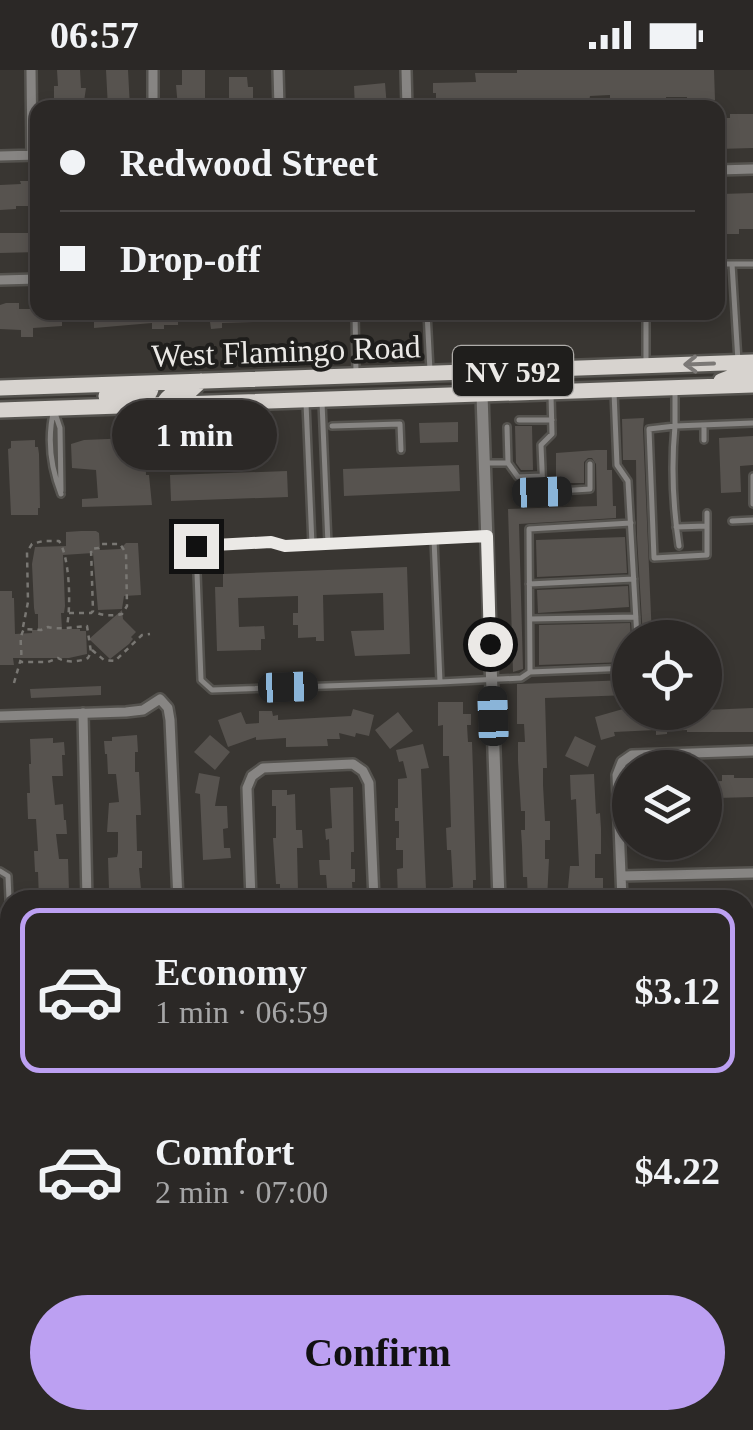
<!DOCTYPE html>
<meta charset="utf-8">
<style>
:root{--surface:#2b2826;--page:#33302e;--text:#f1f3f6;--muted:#a6a6a7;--line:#474443;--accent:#bca0f2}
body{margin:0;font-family:Georgia,serif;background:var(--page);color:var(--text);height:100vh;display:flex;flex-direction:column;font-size:38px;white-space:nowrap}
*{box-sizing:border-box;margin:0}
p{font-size:32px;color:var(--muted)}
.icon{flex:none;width:55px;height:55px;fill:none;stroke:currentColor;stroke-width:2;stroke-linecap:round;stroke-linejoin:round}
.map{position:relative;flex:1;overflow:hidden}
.sheet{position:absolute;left:0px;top:820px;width:755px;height:540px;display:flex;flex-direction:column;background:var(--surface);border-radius:30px 30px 0 0;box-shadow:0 5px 15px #0003,0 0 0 2px var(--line)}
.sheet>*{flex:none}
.hud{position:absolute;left:30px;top:30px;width:695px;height:220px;border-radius:20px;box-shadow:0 5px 15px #0003,0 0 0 2px var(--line);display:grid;align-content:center;height:220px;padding:0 30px;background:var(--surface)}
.tools{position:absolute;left:612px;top:550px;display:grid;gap:20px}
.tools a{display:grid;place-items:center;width:110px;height:110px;border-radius:50%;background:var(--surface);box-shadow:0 5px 15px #0003,0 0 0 2px var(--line);font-size:50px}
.end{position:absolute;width:45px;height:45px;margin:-22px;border:12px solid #ebe9e6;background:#111;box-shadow:0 0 0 5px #111}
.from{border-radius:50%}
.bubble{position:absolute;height:70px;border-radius:35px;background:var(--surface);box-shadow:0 5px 15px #0003,0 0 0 2px var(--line);font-size:32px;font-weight:600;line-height:70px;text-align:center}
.car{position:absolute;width:30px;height:60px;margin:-30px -15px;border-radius:12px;box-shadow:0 0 8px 2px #0007;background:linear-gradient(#222 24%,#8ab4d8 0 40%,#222 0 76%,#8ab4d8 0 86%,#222 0)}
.hud b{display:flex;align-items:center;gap:35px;height:95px;font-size:38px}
.hud b+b{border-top:2px solid var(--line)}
.hud i{width:25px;height:25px;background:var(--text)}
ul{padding:18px 0 0;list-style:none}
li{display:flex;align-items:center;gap:30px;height:165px;margin:0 20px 15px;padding:0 10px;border:5px solid transparent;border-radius:20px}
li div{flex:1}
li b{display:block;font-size:38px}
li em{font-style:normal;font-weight:600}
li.on{border-color:var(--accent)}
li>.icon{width:90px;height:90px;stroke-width:1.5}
.cta{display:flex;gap:20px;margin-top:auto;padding:20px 30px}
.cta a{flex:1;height:115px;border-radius:60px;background:var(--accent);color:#111;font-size:40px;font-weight:600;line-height:115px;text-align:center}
.status{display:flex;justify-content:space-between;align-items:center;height:70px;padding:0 50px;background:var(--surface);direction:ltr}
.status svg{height:28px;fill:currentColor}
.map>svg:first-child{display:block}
.building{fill:#57534f}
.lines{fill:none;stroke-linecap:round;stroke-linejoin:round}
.service-casing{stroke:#55534f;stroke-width:10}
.minor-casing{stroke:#55534f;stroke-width:14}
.tertiary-casing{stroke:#55534f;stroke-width:16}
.primary-casing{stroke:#55534f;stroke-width:20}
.path{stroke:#797773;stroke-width:2.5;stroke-dasharray:5 5;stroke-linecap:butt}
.service{stroke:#878583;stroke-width:5}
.minor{stroke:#878583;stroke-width:9}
.tertiary{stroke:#878583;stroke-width:11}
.primary{stroke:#d7d3cf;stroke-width:15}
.oneway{stroke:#7b7876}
.route{stroke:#ebe9e6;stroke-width:12}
.labels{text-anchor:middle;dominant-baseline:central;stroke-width:8;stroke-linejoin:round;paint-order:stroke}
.shield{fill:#1f1e1c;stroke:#aeaca9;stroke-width:2.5}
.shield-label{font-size:30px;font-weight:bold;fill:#ebe9e6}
.street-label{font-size:32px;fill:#ebe9e6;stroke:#1f1e1c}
</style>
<div class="status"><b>06:57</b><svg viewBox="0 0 49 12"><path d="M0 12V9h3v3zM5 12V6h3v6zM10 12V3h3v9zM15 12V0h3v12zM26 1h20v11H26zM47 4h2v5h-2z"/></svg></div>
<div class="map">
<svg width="753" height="1360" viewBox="0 0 753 1360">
<rect width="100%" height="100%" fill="#393632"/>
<path class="building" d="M 57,0 L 80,0 L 81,18 L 86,18 L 83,38 L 54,38 L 54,16 L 58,16 Z
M 106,0 L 128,0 L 130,38 L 108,38 Z
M 182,0 L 205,0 L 205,38 L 178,38 L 176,15 L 182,15 Z
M 517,0 L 714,0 L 715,30 L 687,31 L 687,27 L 666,27 L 666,35 L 652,36 L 651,28 L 610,29 L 610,25 L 590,26 L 588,38 L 529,37 L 528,31 L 508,32 L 508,34 L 502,34 L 502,38 L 494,38 L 493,34 L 436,38 L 436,23 L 433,23 L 433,13 L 476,12 L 475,3 L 517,3 Z
M 229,7 L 247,7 L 248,17 L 253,17 L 253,38 L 229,38 Z
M 385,13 L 387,38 L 355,38 L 354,16 Z
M 730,44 L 753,44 L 753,78 L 718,79 L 718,48 L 730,48 Z
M 20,111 L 32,111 L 32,116 L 38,116 L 38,136 L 16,136 L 16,139 L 0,140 L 0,115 L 21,114 Z
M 753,123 L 753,159 L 739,159 L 739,164 L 725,164 L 724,137 L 721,137 L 721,124 Z
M 0,163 L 38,163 L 38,182 L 0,183 Z
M 6,233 L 19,233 L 19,239 L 38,239 L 38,242 L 62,242 L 62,256 L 33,258 L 33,267 L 21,267 L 21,260 L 0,259 L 0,235 Z
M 94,242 L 254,242 L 254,252 L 222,253 L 222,258 L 211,259 L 210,252 L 178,252 L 178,255 L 164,255 L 164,259 L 152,259 L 152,253 L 94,258 Z
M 644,348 L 643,359 L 652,568 L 643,568 L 637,467 L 636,390 L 623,390 L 622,349 Z
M 458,352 L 458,372 L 420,373 L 419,353 Z
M 515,356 L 532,356 L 533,400 L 521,400 L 516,393 Z
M 753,366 L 753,395 L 740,396 L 741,422 L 721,423 L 719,368 Z
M 131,368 L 145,371 L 146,405 L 149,405 L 152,435 L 82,437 L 82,429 L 98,428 L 96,400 L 72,398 L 71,374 L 84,370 Z
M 35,370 L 35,377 L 38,377 L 39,384 L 40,438 L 38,438 L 38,445 L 11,445 L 8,379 L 11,378 L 11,371 Z
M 596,380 L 607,380 L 607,400 L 612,400 L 613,436 L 616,436 L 616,448 L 519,454 L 523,599 L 513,602 L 508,439 L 597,436 L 596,394 L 592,388 L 588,388 L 584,392 L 584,413 L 556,413 L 556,383 Z
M 459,395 L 460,421 L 344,426 L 343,399 Z
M 287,401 L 288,427 L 171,431 L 170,405 Z
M 81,461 L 96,461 L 99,463 L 100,480 L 120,479 L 126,473 L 138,473 L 141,525 L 124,526 L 122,539 L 98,540 L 93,483 L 63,485 L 65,536 L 64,543 L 61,543 L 62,559 L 80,559 L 80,561 L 86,561 L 87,584 L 69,588 L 13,588 L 14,595 L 0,595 L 0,521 L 12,521 L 12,528 L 14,528 L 15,564 L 32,563 L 32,560 L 38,560 L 38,544 L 35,544 L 34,538 L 32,494 L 35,477 L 66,476 L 66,462 Z
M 625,467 L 627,503 L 537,507 L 536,470 Z
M 407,497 L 410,584 L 355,586 L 351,561 L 384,560 L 383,523 L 323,525 L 324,571 L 316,571 L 316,567 L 298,568 L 298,555 L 293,555 L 293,543 L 298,543 L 298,526 L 238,528 L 239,557 L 264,556 L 265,569 L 261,569 L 261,580 L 217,581 L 215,517 L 223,517 L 223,504 Z
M 628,516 L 629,537 L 538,543 L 537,520 Z
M 122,540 L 123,549 L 136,562 L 131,567 L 133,569 L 129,574 L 110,589 L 89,569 Z
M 630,553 L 631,568 L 626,568 L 627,592 L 539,595 L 539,555 Z
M 630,610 L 630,625 L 545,628 L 547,698 L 543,698 L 543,715 L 545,751 L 550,751 L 550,770 L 545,770 L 545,789 L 549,789 L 547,830 L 528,830 L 527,807 L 523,807 L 522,776 L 521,760 L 525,760 L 525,741 L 521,741 L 518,691 L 518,672 L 525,672 L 524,654 L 517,654 L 517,614 Z
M 101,616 L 101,625 L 31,628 L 30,619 Z
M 438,632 L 463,632 L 463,644 L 471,644 L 471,655 L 467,655 L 468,672 L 472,672 L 473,701 L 476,810 L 473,810 L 473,830 L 449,830 L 449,818 L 453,817 L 451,780 L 447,780 L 446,758 L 451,757 L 449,686 L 443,686 L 443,655 L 438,656 Z
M 630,637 L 630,642 L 705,642 L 705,640 L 753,638 L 753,662 L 687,662 L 687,660 L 667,661 L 667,664 L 656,665 L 656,660 L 614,662 L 615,666 L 601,670 L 595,647 Z
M 353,639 L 374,645 L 369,666 L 356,663 L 355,667 L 339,663 L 340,669 L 327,669 L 328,676 L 286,677 L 286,668 L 256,670 L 256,667 L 228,677 L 218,650 L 241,642 L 246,654 L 259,653 L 259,641 L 272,641 L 273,646 L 278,645 L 278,650 L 351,646 Z
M 398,642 L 413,661 L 390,679 L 375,660 Z
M 137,665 L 138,682 L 135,682 L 135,702 L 139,702 L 141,745 L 136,745 L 137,781 L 142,781 L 142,798 L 139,798 L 142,830 L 120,830 L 120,820 L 109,820 L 108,788 L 117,787 L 118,782 L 118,762 L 107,762 L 109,733 L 119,732 L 116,704 L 108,704 L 107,684 L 105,684 L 104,671 L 112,671 L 112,667 Z
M 210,665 L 230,682 L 215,700 L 194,682 Z
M 575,666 L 596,676 L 588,697 L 565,686 Z
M 53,668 L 53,673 L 64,672 L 65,685 L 62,685 L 63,706 L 52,706 L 55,735 L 63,734 L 64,750 L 66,750 L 67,764 L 56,764 L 59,789 L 68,789 L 69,822 L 59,822 L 59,830 L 39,830 L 38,802 L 35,802 L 34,781 L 38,781 L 36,749 L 28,749 L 27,723 L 30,723 L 29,694 L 31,694 L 30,669 Z
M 423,674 L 429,698 L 421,699 L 426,820 L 420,821 L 421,830 L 398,830 L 397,799 L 403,798 L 403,780 L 396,780 L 396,768 L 399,768 L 399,751 L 395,751 L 395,738 L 398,738 L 398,709 L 407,708 L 403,691 L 399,692 L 396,680 Z
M 199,703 L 220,707 L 215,736 L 227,736 L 228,758 L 223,759 L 224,778 L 230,778 L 231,788 L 203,790 L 200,724 L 195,723 Z
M 594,704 L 596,744 L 600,743 L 601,758 L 601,784 L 595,784 L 595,808 L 603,808 L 603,830 L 578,830 L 577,818 L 568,818 L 570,796 L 579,796 L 576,729 L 571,730 L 570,705 Z
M 722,705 L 734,705 L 734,708 L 753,708 L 753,727 L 717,728 L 717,733 L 705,734 L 705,712 L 722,711 Z
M 353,717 L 354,782 L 351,782 L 351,799 L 355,799 L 355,812 L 352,812 L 353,830 L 328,830 L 326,805 L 320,805 L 319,790 L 330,790 L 329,769 L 326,770 L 325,759 L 332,758 L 330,718 Z
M 272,720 L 287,720 L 287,725 L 295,724 L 296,760 L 302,760 L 303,778 L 297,778 L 298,822 L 303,821 L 303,830 L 280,830 L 280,814 L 276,814 L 273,768 L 276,768 L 276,736 L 272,736 Z"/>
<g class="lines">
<defs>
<path id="service" d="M 718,194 L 753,194
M 732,194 L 738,291
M 355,242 L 356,304
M 427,242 L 430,301
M 646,242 L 646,293
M 614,322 L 617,395 L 628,411 L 637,568
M 675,322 L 675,356 L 753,353
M 551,325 L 552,364 L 541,375 L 543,422 L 590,419 L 590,394
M 322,332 L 328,474
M 306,333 L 312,475
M 209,334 L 212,386
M 54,339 C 47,368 50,396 61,424
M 55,343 L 60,358 L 61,421
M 519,350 L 552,350
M 704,355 L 704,370
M 332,356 L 400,354 L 401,380
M 507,357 L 508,393
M 484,393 L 508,393 L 518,407 L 542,406
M 753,406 L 753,434
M 732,451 L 753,450
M 676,457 L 707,456
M 486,467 L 434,469 L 440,612 L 521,608 L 530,602
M 434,469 L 285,476 L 271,472 L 196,476 L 201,610 L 212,620 L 440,612
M 679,476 C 673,436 671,397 675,356 L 649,359 L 654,488 L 707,485 L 707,443
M 529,514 L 634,509
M 530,549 L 636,547
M 630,598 L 530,602 L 529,459 L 631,453
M 0,801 L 8,806 L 10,852
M 237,1350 L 238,1358
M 340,1350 L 340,1354"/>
<path id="minor" d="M 31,0 L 32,85
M 153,0 L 153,38
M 278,0 L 279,38
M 406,0 L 407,38
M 0,86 L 37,85
M 718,100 L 753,99
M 0,210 L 38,209
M 83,643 L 87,830
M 0,646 L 126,642 L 143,640 L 160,629 L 168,638 L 170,650 L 178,830
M 621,806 L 753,803
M 251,830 L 247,718 L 252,706 L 263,698 L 353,694 L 363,701 L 369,713 L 374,830
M 622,830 L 617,705 L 622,692 L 632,685 L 753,681
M 745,1046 L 753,1045
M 745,1168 L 753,1168
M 745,1289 L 753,1289
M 0,1298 L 10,1298
M 642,1350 L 642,1360"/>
<path id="tertiary" d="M 482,324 L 499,830
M 745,925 L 753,925
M 0,971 L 10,971
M 517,1350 L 518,1360"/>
<path id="primary" d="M 721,311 L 739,304 L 753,304
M 0,318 L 753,292
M 106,326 L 144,325 L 150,322 L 153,313
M 163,335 C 168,323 176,323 188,323 L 201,311
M 0,340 L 753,315"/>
</defs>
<use href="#service" class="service-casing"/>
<use href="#minor" class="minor-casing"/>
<use href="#tertiary" class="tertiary-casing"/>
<use href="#primary" class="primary-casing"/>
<path class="path" d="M 69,543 L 91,543 L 93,541 L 91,479 L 99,478 L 102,474 L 120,474 L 126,483 L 127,536 L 122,544 C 113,546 101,546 93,541
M 23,557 L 28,532 L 27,482 L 32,474 L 43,471 L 59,471 C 70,488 71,536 67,556
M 92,580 L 104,590 L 115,591 L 142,565 L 150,564
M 14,613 L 20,592 L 48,592 L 58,588 C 66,593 79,592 88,588 L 91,582 L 87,556 C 74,557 59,560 48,557 L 41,560 L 24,559 C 17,571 24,580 20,592"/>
<use href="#service" class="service"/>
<use href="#minor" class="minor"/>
<use href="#tertiary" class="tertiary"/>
<use href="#primary" class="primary"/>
</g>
<defs><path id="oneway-shaft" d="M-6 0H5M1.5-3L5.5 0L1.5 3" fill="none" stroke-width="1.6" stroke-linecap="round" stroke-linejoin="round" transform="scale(2.5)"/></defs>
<use class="oneway" href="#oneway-shaft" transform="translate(699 294) rotate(178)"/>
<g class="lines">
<path class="route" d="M 196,476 L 271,472 L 285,476 L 487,466 L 490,574"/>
</g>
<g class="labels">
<rect class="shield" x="453" y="276" width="120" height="50" rx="8"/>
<g class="shield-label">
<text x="513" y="301">NV 592</text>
</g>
<g class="street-label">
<text transform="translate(286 281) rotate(-2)">West Flamingo Road</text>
</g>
</g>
</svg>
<div class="tools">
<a><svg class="icon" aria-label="locate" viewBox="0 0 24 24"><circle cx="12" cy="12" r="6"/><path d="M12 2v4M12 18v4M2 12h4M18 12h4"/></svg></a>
<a><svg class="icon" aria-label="layers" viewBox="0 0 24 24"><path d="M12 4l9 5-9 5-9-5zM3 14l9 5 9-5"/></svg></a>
</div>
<i class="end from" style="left:490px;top:574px"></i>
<i class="end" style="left:196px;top:476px"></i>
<div class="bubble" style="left:112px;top:330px;width:165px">1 min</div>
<i class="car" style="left:542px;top:422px;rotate:88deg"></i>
<i class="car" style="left:288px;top:617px;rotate:88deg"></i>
<i class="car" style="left:493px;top:646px;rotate:358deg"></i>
<div class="hud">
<b><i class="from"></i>Redwood Street</b>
<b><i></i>Drop-off</b>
</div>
<section class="sheet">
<ul>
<li class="on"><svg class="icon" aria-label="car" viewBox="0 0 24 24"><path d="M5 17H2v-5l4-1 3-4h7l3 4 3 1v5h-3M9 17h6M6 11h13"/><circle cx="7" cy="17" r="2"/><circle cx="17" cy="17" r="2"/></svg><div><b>Economy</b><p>1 min · 06:59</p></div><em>$3.12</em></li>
<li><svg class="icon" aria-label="car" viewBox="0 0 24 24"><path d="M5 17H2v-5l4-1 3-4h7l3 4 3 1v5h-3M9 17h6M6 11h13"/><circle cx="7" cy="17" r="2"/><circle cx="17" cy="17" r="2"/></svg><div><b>Comfort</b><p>2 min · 07:00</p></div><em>$4.22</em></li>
</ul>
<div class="cta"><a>Confirm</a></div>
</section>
</div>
